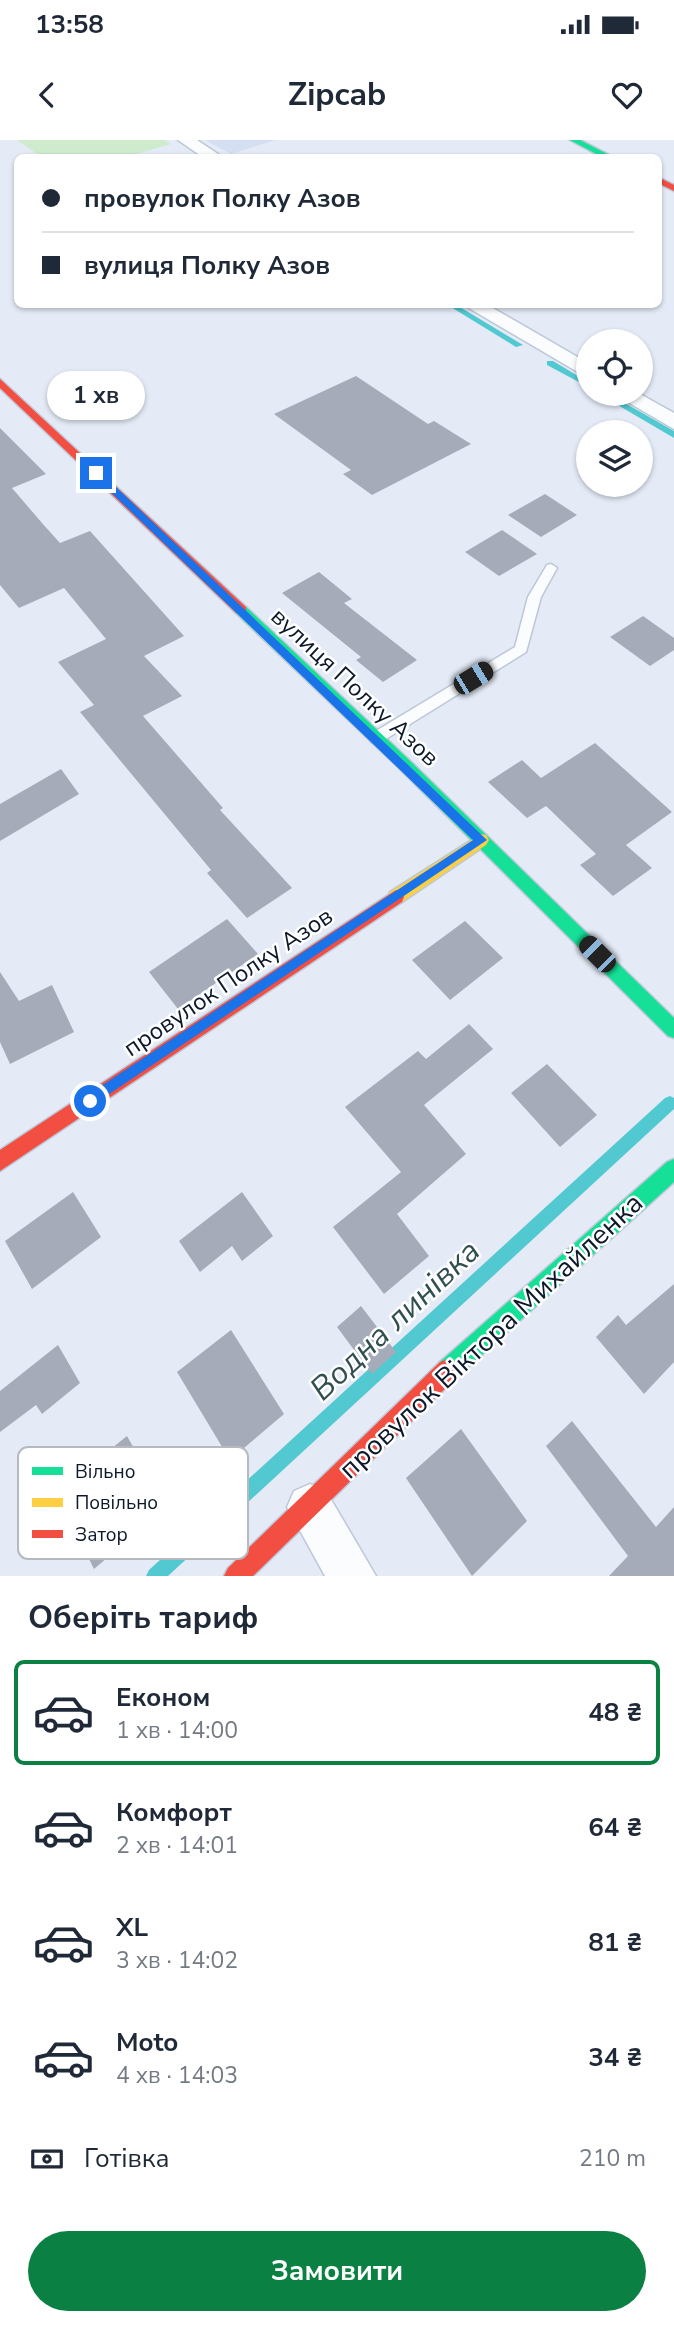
<!DOCTYPE html>
<html lang="uk">
<meta charset="utf-8">
<style>
:root{--surface:#fff;--page:#f6f6f7;--text:#1f2937;--muted:#747a83;--line:#e0e1e3;--accent:#0b8043}
body{margin:0;font-family:"Nunito Sans",sans-serif;background:var(--page);color:var(--text);height:100vh;display:flex;flex-direction:column;font-size:26px;white-space:nowrap}
*{box-sizing:border-box;margin:0}
p{font-size:23px;color:var(--muted)}
.icon{flex:none;width:38px;height:38px;fill:none;stroke:currentColor;stroke-width:2;stroke-linecap:round;stroke-linejoin:round}
.map{position:relative;height:1436px;overflow:hidden}
.details{display:flex;flex-direction:column;background:var(--surface);flex:1}
.details>*{flex:none}
.guide{position:absolute;left:14px;top:14px;width:648px;height:154px;border-radius:10px;box-shadow:0 2px 5px #0004;display:grid;align-content:center;height:154px;padding:0 28px;background:var(--surface)}
.buttons{position:absolute;left:576px;top:189px;display:grid;gap:14px}
.buttons a{display:grid;place-items:center;width:77px;height:77px;border-radius:50%;background:var(--surface);box-shadow:0 2px 5px #0004;font-size:35px}
.end{position:absolute;width:32px;height:32px;margin:-16px;border:9px solid #1a73e8;background:#fff;box-shadow:0 0 0 4px #fff}
.from{border-radius:50%}
.bubble{position:absolute;height:49px;border-radius:24px;background:var(--surface);box-shadow:0 2px 5px #0004;font-size:23px;font-weight:700;line-height:49px;text-align:center}
.car{position:absolute;width:21px;height:42px;margin:-21px -10px;border-radius:9px;box-shadow:0 0 5px 2px #0007;background:linear-gradient(#222 24%,#8ab4d8 0 40%,#222 0 76%,#8ab4d8 0 86%,#222 0)}
.guide b{display:flex;align-items:center;gap:24px;height:66px;font-size:26px}
.guide b+b{border-top:2px solid var(--line)}
.guide i{width:18px;height:18px;background:var(--text)}
ul{padding:0;list-style:none}
li{display:flex;align-items:center;gap:21px;height:105px;margin:0 14px 10px;padding:0 14px;border:4px solid transparent;border-radius:10px}
li div{flex:1}
li b{display:block;font-size:26px}
li em{font-style:normal;font-weight:700}
li.active{border-color:var(--accent)}
li>.icon{width:63px;height:63px;stroke-width:1.5}
h2{padding:0 28px;font-size:32px;line-height:84px}
.pay{display:flex;align-items:center;gap:18px;height:77px;padding:0 28px;font-size:26px}
.pay p{margin-inline-start:auto}
.primary-button{display:flex;gap:14px;margin-top:auto;padding:14px 28px}
.primary-button a{flex:1;height:80px;border-radius:42px;background:var(--accent);color:#fff;font-size:28px;font-weight:700;line-height:80px;text-align:center}
.status{display:flex;justify-content:space-between;align-items:center;height:49px;padding:0 35px;background:var(--surface);direction:ltr}
.status svg{height:19px;fill:currentColor}
header{display:flex;justify-content:space-between;align-items:center;height:91px;padding:0 28px;background:var(--surface);font-size:32px;font-weight:700}
.map>svg:first-child{display:block}
.built{fill:#d4e0f2}
.green{fill:#ceebce}
.lines{fill:none;stroke-linecap:round;stroke-linejoin:round}
.stream{fill:#52c9d0;fill-rule:evenodd}
.building{fill:#a6abba}
.lane-casing{stroke:#bdc7d7;stroke-width:3}
.street-casing{stroke:#bdc7d7;stroke-width:3}
.fast-casing{stroke:#bdc7d7;stroke-width:3}
.slow-casing{stroke:#bdc7d7;stroke-width:3}
.jam-casing{stroke:#bdc7d7;stroke-width:3}
.lane{fill:#fbfcfe;fill-rule:evenodd}
.street{fill:#fbfcfe;fill-rule:evenodd}
.fast{fill:#16e098;fill-rule:evenodd}
.slow{fill:#ffcf43;fill-rule:evenodd}
.jam{fill:#f24e42;fill-rule:evenodd}
.route{fill:#1a73e8}
.labels{text-anchor:middle;dominant-baseline:central;stroke-width:5;stroke-linejoin:round;paint-order:stroke}
.street-label{font-size:24px;fill:#0d192b;stroke:#fff}
.near-street-label{font-size:28px;fill:#0d192b;stroke:#fff}
.near-water-label{font-size:32px;font-style:italic;fill:#314f50;stroke:#fff}
.key{fill:#fff;stroke:#b6babf;stroke-width:2}
.key-label{font-size:19px;fill:#0d192b}
</style>
<div class="status"><b>13:58</b><svg viewBox="0 0 49 12"><path d="M0 12V9h3v3zM5 12V6h3v6zM10 12V3h3v9zM15 12V0h3v12zM26 1h20v11H26zM47 4h2v5h-2z"/></svg></div>
<header><svg class="icon" aria-label="back" viewBox="0 0 24 24"><path d="M15 5l-7 7 7 7"/></svg>Zipcab<svg class="icon" aria-label="heart" viewBox="0 0 24 24"><path d="M12 20l-8-8c-3-5 5-10 8-4 3-6 11-1 8 4z"/></svg></header>
<div class="map">
<svg width="674" height="1436" viewBox="0 0 674 1436">
<rect width="100%" height="100%" fill="#e4ebf7"/>
<path class="built" d="M 205,0 L 276,0 L 231,14 Z"/>
<path class="green" d="M 17,0 L 164,0 L 171,4 L 126,17 L 43,18 Z"/>
<g class="lines">
<path class="stream" d="M 446,164 L 455,164 L 523,205 L 516,207 Z
M 547,221 L 553,221 L 588,242 L 588,247 L 547,225 Z
M 599,254 L 609,254 L 674,291 L 674,298 Z
M 670,956 L 674,958 L 674,969 L 168,1436 L 146,1436 L 149,1430 L 665,958 Z"/>
</g>
<path class="building" d="M 356,236 L 428,284 L 434,281 L 471,304 L 372,355 L 343,334 L 351,330 L 274,274 Z
M 0,288 L 46,334 L 12,348 L 42,383 L 60,403 L 90,391 L 184,496 L 144,516 L 182,556 L 143,576 L 223,668 L 220,670 L 292,748 L 247,778 L 207,733 L 211,730 L 80,572 L 94,565 L 58,522 L 106,499 L 64,448 L 19,468 L 0,445 Z
M 545,354 L 577,375 L 541,397 L 508,375 Z
M 502,390 L 537,414 L 499,436 L 465,412 Z
M 319,432 L 352,459 L 344,463 L 417,520 L 383,542 L 356,520 L 361,517 L 282,453 Z
M 643,476 L 674,498 L 674,510 L 650,526 L 610,497 Z
M 595,603 L 672,672 L 626,705 L 652,728 L 613,756 L 580,725 L 596,714 L 546,666 L 527,678 L 488,642 L 522,620 L 541,638 Z
M 61,629 L 79,654 L 0,701 L 0,664 Z
M 227,779 L 258,814 L 178,869 L 149,832 Z
M 465,781 L 503,818 L 450,860 L 412,820 Z
M 0,832 L 19,861 L 52,845 L 74,892 L 10,924 L 0,902 Z
M 469,884 L 493,909 L 424,965 L 466,1014 L 397,1074 L 429,1116 L 384,1154 L 333,1087 L 401,1032 L 345,967 L 418,911 L 426,919 Z
M 547,924 L 597,975 L 560,1007 L 511,953 Z
M 73,1052 L 101,1097 L 32,1149 L 5,1101 Z
M 242,1052 L 273,1096 L 242,1121 L 232,1106 L 200,1132 L 179,1101 Z
M 674,1144 L 674,1222 L 644,1254 L 596,1197 L 618,1175 L 626,1185 Z
M 361,1166 L 396,1212 L 372,1234 L 337,1187 Z
M 231,1190 L 284,1274 L 230,1320 L 177,1232 Z
M 58,1205 L 80,1243 L 42,1274 L 36,1265 L 0,1292 L 0,1251 Z
M 572,1281 L 656,1387 L 674,1367 L 674,1436 L 609,1436 L 628,1416 L 546,1306 Z
M 461,1289 L 527,1381 L 472,1436 L 406,1338 Z
M 127,1296 L 167,1367 L 94,1429 L 56,1353 Z"/>
<g class="lines">
<defs>
<path id="lane" d="M 551,424 L 557,428 L 541,457 L 526,512 L 381,602 L 371,602 L 369,598 L 371,594 L 515,507 L 528,457 L 547,425 Z"/>
<path id="street" d="M 178,0 L 197,0 L 224,18 L 204,18 Z
M 462,164 L 486,164 L 588,223 L 588,238 Z
M 614,254 L 640,254 L 674,273 L 674,289 Z
M 310,1344 L 326,1351 L 376,1436 L 325,1436 L 287,1367 L 294,1351 Z"/>
<path id="fast" d="M 570,0 L 580,0 L 615,18 L 604,18 Z
M 241,466 L 246,467 L 406,617 L 674,878 L 674,898 L 668,896 L 396,625 L 236,473 L 236,467 Z
M 674,1019 L 674,1042 L 456,1238 L 448,1241 L 440,1238 L 437,1230 L 440,1222 L 667,1022 Z"/>
<path id="slow" d="M 481,694 L 486,695 L 489,700 L 486,705 L 402,762 L 396,764 L 390,762 L 388,757 L 390,752 Z"/>
<path id="jam" d="M 658,37 L 674,45 L 674,51 L 658,43 Z
M 0,239 L 246,467 L 246,473 L 236,473 L 0,248 Z
M 396,750 L 402,752 L 404,757 L 402,762 L 0,1031 L 0,1010 Z
M 448,1219 L 456,1222 L 459,1230 L 456,1238 L 253,1436 L 224,1436 L 228,1428 L 440,1222 Z"/>
</defs>
<use href="#lane" class="lane-casing"/>
<use href="#street" class="street-casing"/>
<use href="#fast" class="fast-casing"/>
<use href="#slow" class="slow-casing"/>
<use href="#jam" class="jam-casing"/>
<use href="#lane" class="lane"/>
<use href="#street" class="street"/>
<use href="#fast" class="fast"/>
<use href="#slow" class="slow"/>
<use href="#jam" class="jam"/>
</g>
<path class="route" d="M 93,331 L 99,331 L 487,700 L 90,967 L 84,961 L 86,956 L 473,700 L 93,335 Z"/>
<g class="labels">
<g class="street-label">
<text transform="translate(355 547) rotate(43)">вулиця Полку Азов</text>
<text transform="translate(228 842) rotate(-34)">провулок Полку Азов</text>
</g>
<g class="near-street-label">
<text transform="translate(491 1196) rotate(-43)">провулок Віктора Михайленка</text>
</g>
<g class="near-water-label">
<text transform="translate(395 1180) rotate(-43)">Водна линівка</text>
</g>
</g>
<rect x="18" y="1307" width="230" height="112" rx="10" class="key"/>
<rect x="32" y="1327" width="31" height="8" fill="#16e098"/>
<rect x="32" y="1358" width="31" height="9" fill="#ffcf43"/>
<rect x="32" y="1390" width="31" height="8" fill="#f24e42"/>
<g class="key-label">
<text x="75" y="1338">Вільно</text>
<text x="75" y="1369">Повільно</text>
<text x="75" y="1401">Затор</text>
</g>
</svg>
<div class="buttons">
<a><svg class="icon" aria-label="locate" viewBox="0 0 24 24"><circle cx="12" cy="12" r="6"/><path d="M12 2v4M12 18v4M2 12h4M18 12h4"/></svg></a>
<a><svg class="icon" aria-label="layers" viewBox="0 0 24 24"><path d="M12 4l9 5-9 5-9-5zM3 14l9 5 9-5"/></svg></a>
</div>
<i class="end from" style="left:90px;top:961px"></i>
<i class="end" style="left:96px;top:333px"></i>
<div class="bubble" style="left:47px;top:231px;width:98px">1 хв</div>
<i class="car" style="left:473px;top:538px;rotate:59deg"></i>
<i class="car" style="left:597px;top:814px;rotate:315deg"></i>
<div class="guide">
<b><i class="from"></i>провулок Полку Азов</b>
<b><i></i>вулиця Полку Азов</b>
</div>
</div>
<section class="details">
<h2>Оберіть тариф</h2>
<ul>
<li class="active"><svg class="icon" aria-label="car" viewBox="0 0 24 24"><path d="M5 17H2v-5l4-1 3-4h7l3 4 3 1v5h-3M9 17h6M6 11h13"/><circle cx="7" cy="17" r="2"/><circle cx="17" cy="17" r="2"/></svg><div><b>Економ</b><p>1 хв · 14:00</p></div><em>48 ₴</em></li>
<li><svg class="icon" aria-label="car" viewBox="0 0 24 24"><path d="M5 17H2v-5l4-1 3-4h7l3 4 3 1v5h-3M9 17h6M6 11h13"/><circle cx="7" cy="17" r="2"/><circle cx="17" cy="17" r="2"/></svg><div><b>Комфорт</b><p>2 хв · 14:01</p></div><em>64 ₴</em></li>
<li><svg class="icon" aria-label="car" viewBox="0 0 24 24"><path d="M5 17H2v-5l4-1 3-4h7l3 4 3 1v5h-3M9 17h6M6 11h13"/><circle cx="7" cy="17" r="2"/><circle cx="17" cy="17" r="2"/></svg><div><b>XL</b><p>3 хв · 14:02</p></div><em>81 ₴</em></li>
<li><svg class="icon" aria-label="car" viewBox="0 0 24 24"><path d="M5 17H2v-5l4-1 3-4h7l3 4 3 1v5h-3M9 17h6M6 11h13"/><circle cx="7" cy="17" r="2"/><circle cx="17" cy="17" r="2"/></svg><div><b>Moto</b><p>4 хв · 14:03</p></div><em>34 ₴</em></li>
</ul>
<div class="pay"><svg class="icon" aria-label="cash" viewBox="0 0 24 24"><path d="M3 7h18v10H3z"/><circle cx="12" cy="12" r="2"/></svg>Готівка<p>210 m</p></div>
<div class="primary-button"><a>Замовити</a></div>
</section>
